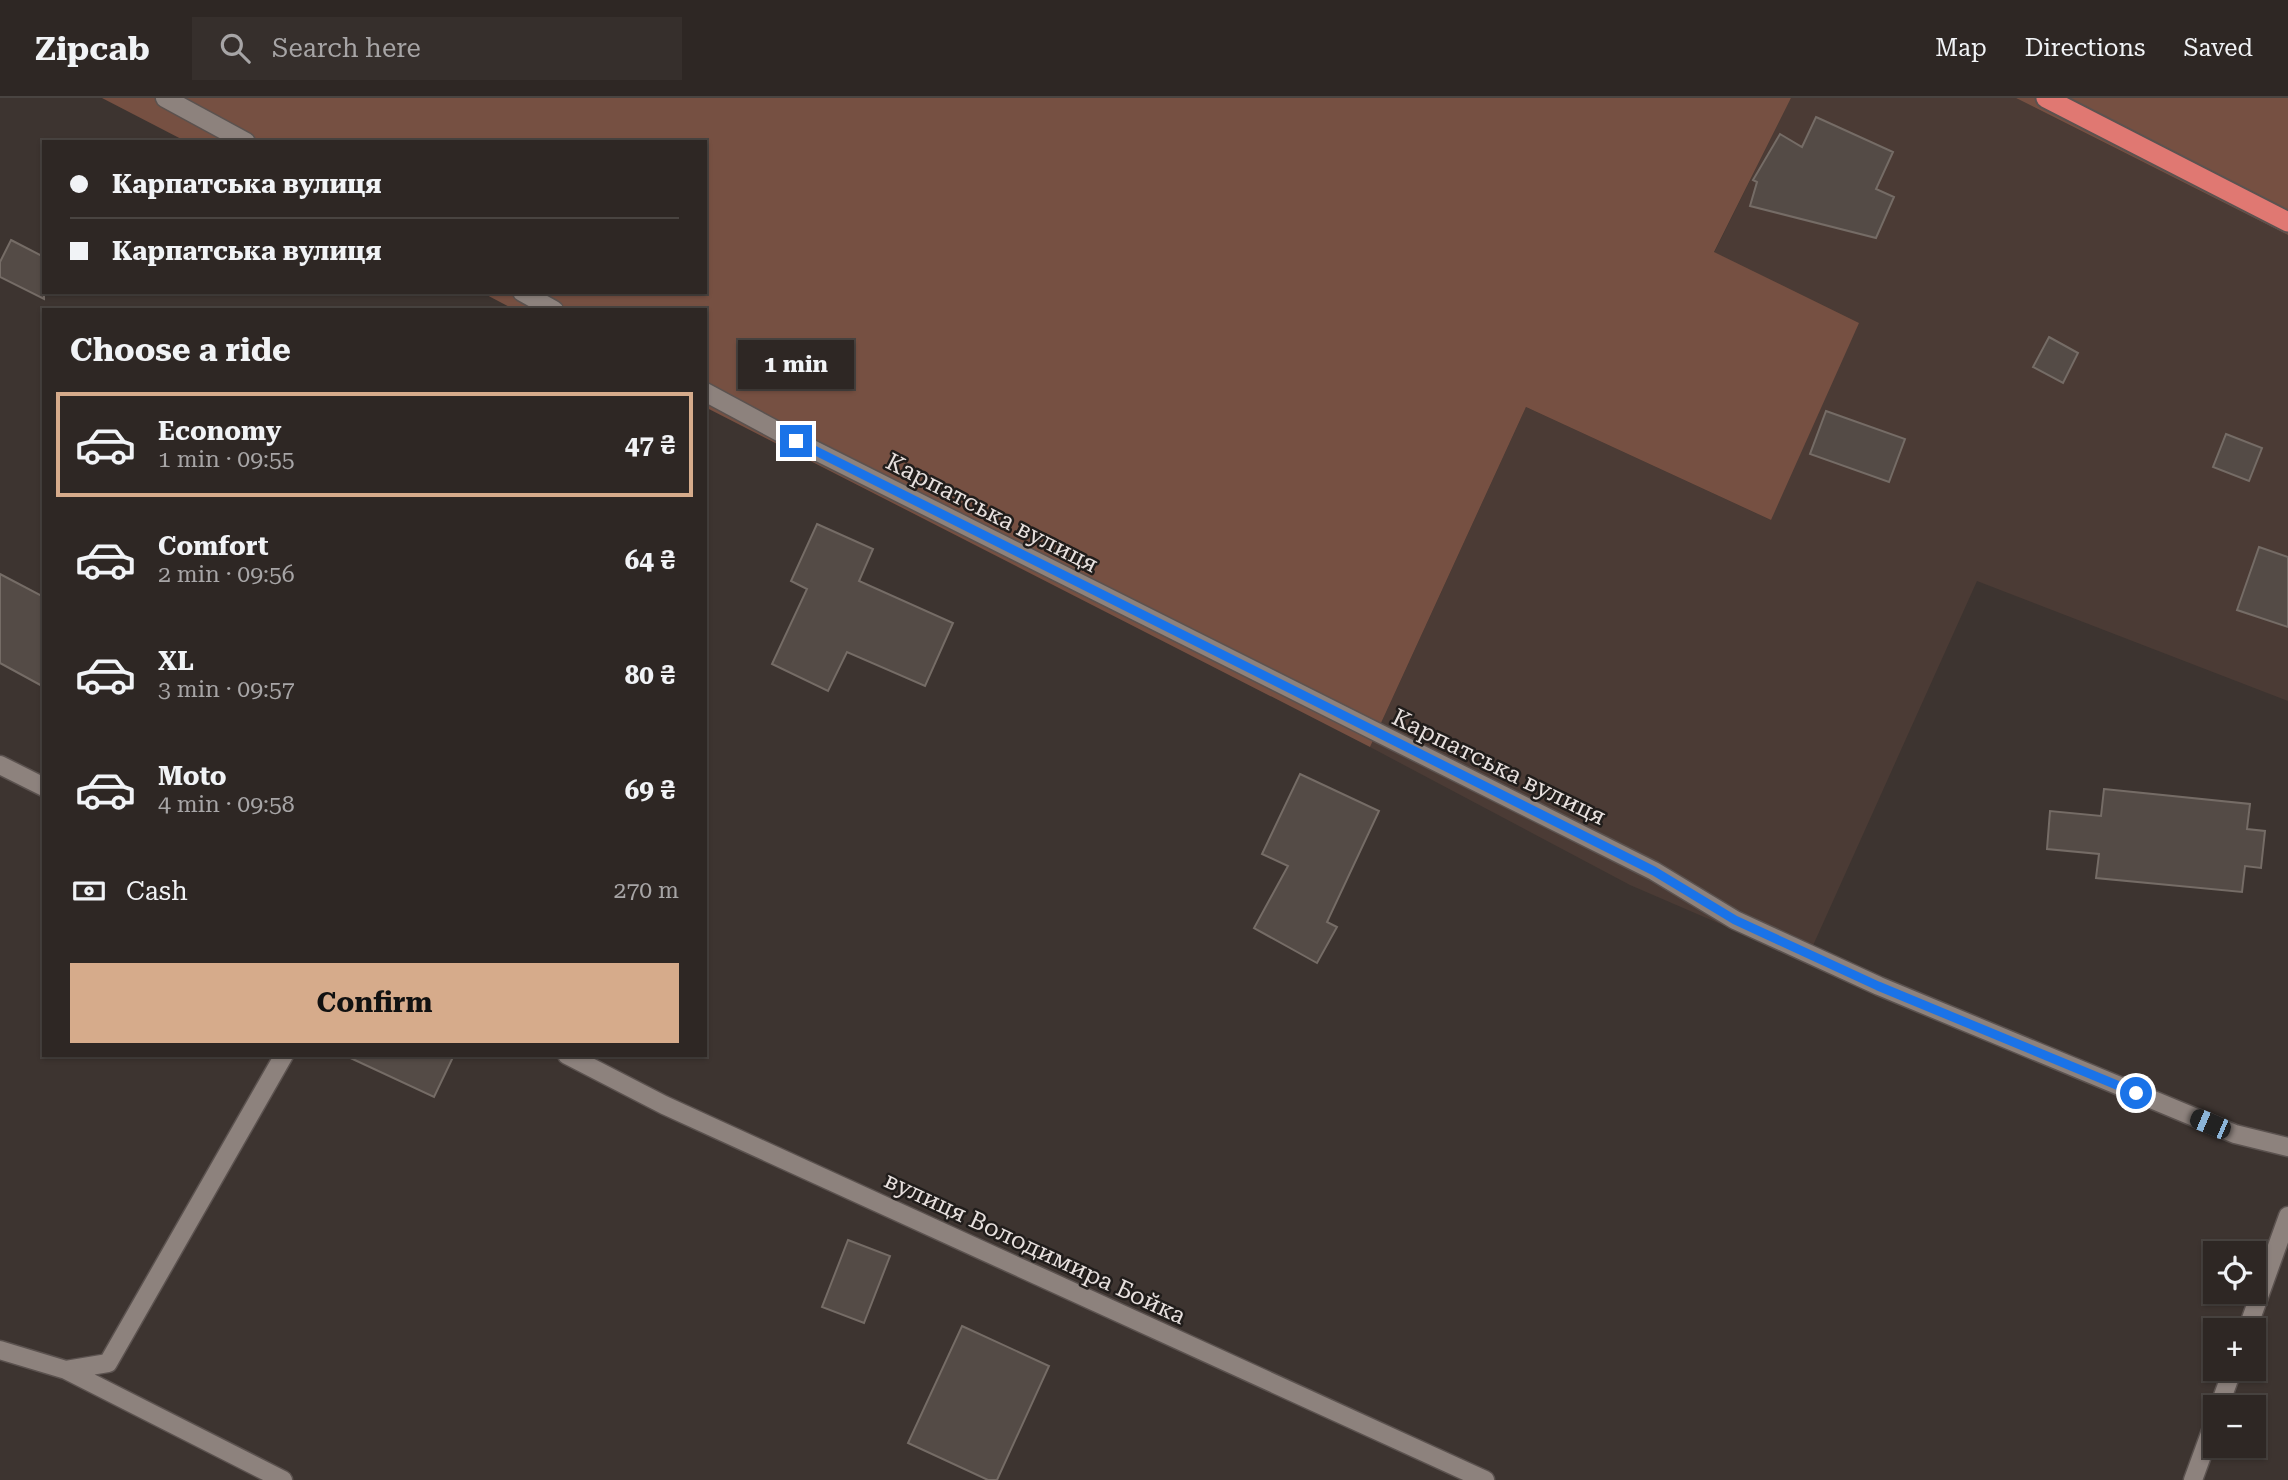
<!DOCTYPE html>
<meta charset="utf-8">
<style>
:root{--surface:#2e2724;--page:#362f2c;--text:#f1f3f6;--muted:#a7a5a6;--line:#494441;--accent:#d6ab8b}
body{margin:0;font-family:"Roboto Serif",serif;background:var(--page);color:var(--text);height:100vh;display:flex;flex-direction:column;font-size:26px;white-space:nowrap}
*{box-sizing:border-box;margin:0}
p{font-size:23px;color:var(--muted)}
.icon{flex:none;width:38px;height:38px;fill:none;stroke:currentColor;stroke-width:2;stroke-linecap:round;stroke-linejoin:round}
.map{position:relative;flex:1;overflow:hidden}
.sheet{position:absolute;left:42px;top:210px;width:665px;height:749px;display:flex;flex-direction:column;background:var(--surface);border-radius:0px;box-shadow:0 2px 5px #0004,0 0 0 2px var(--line)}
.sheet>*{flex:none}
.top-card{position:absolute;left:42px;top:42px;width:665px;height:154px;border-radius:0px;box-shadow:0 2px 5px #0004,0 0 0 2px var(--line);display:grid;align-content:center;height:154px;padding:0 28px;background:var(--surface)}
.controls{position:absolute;left:2203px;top:1143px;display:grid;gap:14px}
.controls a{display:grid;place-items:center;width:63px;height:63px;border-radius:0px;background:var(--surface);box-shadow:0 2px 5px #0004,0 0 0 2px var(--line);font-size:35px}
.end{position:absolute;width:32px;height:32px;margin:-16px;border:9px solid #1a73e8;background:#fff;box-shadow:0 0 0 4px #fff}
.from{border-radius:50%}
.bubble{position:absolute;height:49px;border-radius:0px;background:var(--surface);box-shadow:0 2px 5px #0004,0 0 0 2px var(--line);font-size:23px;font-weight:700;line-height:49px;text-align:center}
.car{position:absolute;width:21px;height:42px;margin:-21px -10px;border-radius:9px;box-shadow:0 0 5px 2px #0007;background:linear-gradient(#222 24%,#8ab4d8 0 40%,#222 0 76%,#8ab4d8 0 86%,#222 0)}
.top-card b{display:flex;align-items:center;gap:24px;height:66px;font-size:26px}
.top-card b+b{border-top:2px solid var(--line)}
.top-card i{width:18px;height:18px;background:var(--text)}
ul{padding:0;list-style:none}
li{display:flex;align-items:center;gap:21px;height:105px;margin:0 14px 10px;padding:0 14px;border:4px solid transparent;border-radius:0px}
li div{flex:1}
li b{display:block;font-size:26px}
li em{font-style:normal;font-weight:700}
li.current{border-color:var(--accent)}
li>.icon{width:63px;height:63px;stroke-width:1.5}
h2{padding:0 28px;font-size:32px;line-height:84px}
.pay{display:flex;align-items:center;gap:18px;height:77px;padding:0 28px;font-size:26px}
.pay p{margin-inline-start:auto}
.primary-button{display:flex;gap:14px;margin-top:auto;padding:14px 28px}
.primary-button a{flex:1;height:80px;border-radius:0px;background:var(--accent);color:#111;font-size:28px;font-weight:700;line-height:80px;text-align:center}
header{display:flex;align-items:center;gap:42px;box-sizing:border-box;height:98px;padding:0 35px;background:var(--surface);border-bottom:2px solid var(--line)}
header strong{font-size:33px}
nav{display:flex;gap:38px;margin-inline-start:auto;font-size:24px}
.search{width:490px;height:63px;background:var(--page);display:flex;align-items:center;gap:18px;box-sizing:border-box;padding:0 24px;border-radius:0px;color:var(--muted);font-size:26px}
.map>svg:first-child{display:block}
.built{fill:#4b3b35}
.green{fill:#765042}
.building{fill:#544b46;stroke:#756c66;stroke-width:2}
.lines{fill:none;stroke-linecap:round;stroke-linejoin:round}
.minor-casing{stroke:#5b524f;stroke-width:21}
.trunk-casing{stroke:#5b524f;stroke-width:23}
.minor{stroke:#8d827d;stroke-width:18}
.trunk{stroke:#e07872;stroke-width:19}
.route{stroke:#1a73e8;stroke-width:9}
.labels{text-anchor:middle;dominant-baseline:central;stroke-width:5;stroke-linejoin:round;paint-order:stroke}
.street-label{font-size:24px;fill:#e7e0de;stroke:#211d1b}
</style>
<header>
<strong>Zipcab</strong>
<div class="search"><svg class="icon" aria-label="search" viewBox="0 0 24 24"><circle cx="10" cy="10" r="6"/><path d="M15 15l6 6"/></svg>Search here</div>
<nav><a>Map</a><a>Directions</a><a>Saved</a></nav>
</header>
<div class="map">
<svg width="2288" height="1382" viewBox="0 0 2288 1382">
<rect width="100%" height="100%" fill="#3d3430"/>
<path class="built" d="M 1791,0 L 2016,0 L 2288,137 L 2288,603 L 1977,483 L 1806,863 L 1630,787 L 1370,649 L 1526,309 L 1771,422 L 1714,155 Z"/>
<path class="green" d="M 102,0 L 1791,0 L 1714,154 L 1859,225 L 1771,422 L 1526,309 L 1370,649 L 705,309 L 705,212 L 515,212 L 481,194 L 705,194 L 705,44 L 187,44 Z
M 2016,0 L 2288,0 L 2288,137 Z"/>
<path class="building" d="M 1816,19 L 1893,54 L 1876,91 L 1894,99 L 1876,140 L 1750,108 L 1757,84 L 1753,82 L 1780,36 L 1802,49 Z
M 11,142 L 44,159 L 44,201 L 0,179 L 0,164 Z
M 2049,239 L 2078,255 L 2063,285 L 2033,269 Z
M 1826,313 L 1905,341 L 1889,384 L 1810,356 Z
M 2226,336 L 2262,350 L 2249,383 L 2213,369 Z
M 817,426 L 873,451 L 859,483 L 953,525 L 925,588 L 847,554 L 828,593 L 772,566 L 807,491 L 791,483 Z
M 2259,449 L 2288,459 L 2288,529 L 2237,512 Z
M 0,476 L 44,499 L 44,589 L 0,565 Z
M 1300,676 L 1379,713 L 1327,824 L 1337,829 L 1317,865 L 1254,830 L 1288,768 L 1262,756 Z
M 2104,691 L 2250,706 L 2247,731 L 2265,733 L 2261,770 L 2245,768 L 2242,794 L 2096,780 L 2099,756 L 2047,751 L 2050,713 L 2101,718 Z
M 344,957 L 454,957 L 434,999 Z
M 848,1142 L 890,1158 L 864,1225 L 822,1209 Z
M 962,1228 L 1049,1268 L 997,1382 L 988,1382 L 908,1345 Z"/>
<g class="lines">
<defs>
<path id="minor" d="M 165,0 L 246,44
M 522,194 L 554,212
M 705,294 L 796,343 L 1654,773 L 1735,822 L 1879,888 L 2235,1036 L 2288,1049
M 0,667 L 44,689
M 567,957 L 664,1007 L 1485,1382
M 2247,1232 L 2288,1118
M 0,1252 L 66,1272 L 108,1265 L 284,957
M 66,1272 L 283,1382
M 2219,1309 L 2233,1270
M 2193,1382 L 2216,1319"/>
<path id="trunk" d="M 2046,0 L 2288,124"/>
</defs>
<use href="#minor" class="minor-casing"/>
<use href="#trunk" class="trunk-casing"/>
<use href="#minor" class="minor"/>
<use href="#trunk" class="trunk"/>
</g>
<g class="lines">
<path class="route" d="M 796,343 L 1654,773 L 1735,822 L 1878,888 L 2136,995"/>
</g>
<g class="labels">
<g class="street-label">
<text transform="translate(992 415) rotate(27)">Карпатська вулиця</text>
<text transform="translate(1499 669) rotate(26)">Карпатська вулиця</text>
<text transform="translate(1035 1150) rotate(25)">вулиця Володимира Бойка</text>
</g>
</g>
</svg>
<div class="controls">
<a><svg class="icon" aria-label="locate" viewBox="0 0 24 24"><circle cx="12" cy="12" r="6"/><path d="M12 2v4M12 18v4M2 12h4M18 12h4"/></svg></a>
<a>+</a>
<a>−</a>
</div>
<i class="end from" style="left:2136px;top:995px"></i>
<i class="end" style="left:796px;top:343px"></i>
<div class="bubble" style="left:738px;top:242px;width:116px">1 min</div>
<i class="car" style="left:2210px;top:1026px;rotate:293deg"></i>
<div class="top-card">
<b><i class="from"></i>Карпатська вулиця</b>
<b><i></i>Карпатська вулиця</b>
</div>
<section class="sheet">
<h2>Choose a ride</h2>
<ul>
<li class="current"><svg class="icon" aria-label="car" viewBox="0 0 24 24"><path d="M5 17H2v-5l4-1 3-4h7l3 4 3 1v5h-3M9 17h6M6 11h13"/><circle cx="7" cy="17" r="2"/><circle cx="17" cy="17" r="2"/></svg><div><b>Economy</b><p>1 min · 09:55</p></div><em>47 ₴</em></li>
<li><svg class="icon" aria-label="car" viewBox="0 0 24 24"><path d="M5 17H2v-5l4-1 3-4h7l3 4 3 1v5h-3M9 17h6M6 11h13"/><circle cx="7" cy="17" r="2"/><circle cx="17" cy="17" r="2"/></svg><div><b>Comfort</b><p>2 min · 09:56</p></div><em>64 ₴</em></li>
<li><svg class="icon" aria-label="car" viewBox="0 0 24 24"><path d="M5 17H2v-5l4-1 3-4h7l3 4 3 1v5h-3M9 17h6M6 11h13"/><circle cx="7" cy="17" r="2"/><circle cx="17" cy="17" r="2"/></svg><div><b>XL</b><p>3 min · 09:57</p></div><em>80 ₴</em></li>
<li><svg class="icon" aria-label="car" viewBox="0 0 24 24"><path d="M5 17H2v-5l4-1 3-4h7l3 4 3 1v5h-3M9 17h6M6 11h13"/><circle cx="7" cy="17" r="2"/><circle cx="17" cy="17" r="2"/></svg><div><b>Moto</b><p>4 min · 09:58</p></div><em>69 ₴</em></li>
</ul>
<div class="pay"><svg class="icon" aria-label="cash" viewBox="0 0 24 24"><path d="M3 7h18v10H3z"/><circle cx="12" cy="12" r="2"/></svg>Cash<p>270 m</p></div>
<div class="primary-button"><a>Confirm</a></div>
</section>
</div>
